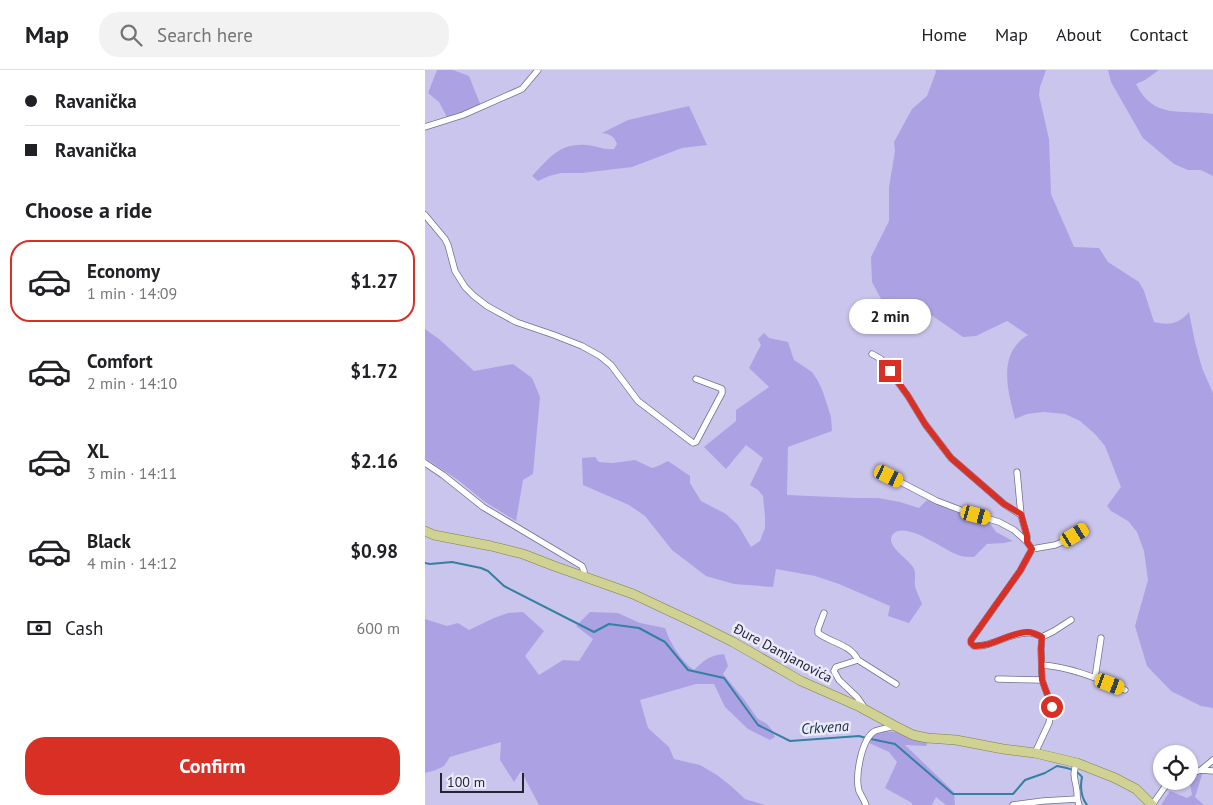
<!DOCTYPE html>
<meta charset="utf-8">
<style>
:root{--surface:#fff;--page:#f2f2f2;--text:#202124;--muted:#757577;--line:#e0e0e0;--accent:#d93025}
body{margin:0;font-family:"PT Sans",sans-serif;background:var(--page);color:var(--text);height:100vh;display:flex;flex-direction:column;font-size:19px;white-space:nowrap}
*{box-sizing:border-box;margin:0}
p{font-size:16px;color:var(--muted)}
.icon{flex:none;width:28px;height:28px;fill:none;stroke:currentColor;stroke-width:2;stroke-linecap:round;stroke-linejoin:round}
.map{position:relative;flex:1;overflow:hidden}
.sheet{display:flex;flex-direction:column;background:var(--surface);width:425px}
.sheet>*{flex:none}
.hud{display:grid;align-content:center;height:110px;padding:0 25px;background:var(--surface)}
.controls{position:absolute;left:728px;top:675px;display:grid;gap:10px}
.controls a{display:grid;place-items:center;width:45px;height:45px;border-radius:50%;background:var(--surface);box-shadow:0 1px 4px #0004;font-size:25px}
.scale{position:absolute;left:15px;bottom:12px;width:84px;box-sizing:border-box;padding-left:5px;border:2px solid #252331;border-top:0;font-size:14px;line-height:18px;white-space:nowrap;color:#252331;-webkit-text-stroke:4px #ebe9fc;paint-order:stroke}
.end{position:absolute;width:22px;height:22px;margin:-11px;border:6px solid #d93025;background:#fff;box-shadow:0 0 0 2px #fff}
.from{border-radius:50%}
.bubble{position:absolute;height:35px;border-radius:18px;background:var(--surface);box-shadow:0 1px 4px #0004;font-size:16px;font-weight:700;line-height:35px;text-align:center}
.car{position:absolute;width:15px;height:30px;margin:-15px -8px;border-radius:6px;box-shadow:0 0 4px 1px #0007;background:linear-gradient(#f5c518 24%,#345 0 40%,#f5c518 0 76%,#345 0 86%,#f5c518 0)}
.hud b{display:flex;align-items:center;gap:18px;height:48px;font-size:19px}
.hud b+b{border-top:1px solid var(--line)}
.hud i{width:12px;height:12px;background:var(--text)}
ul{padding:0;list-style:none}
li{display:flex;align-items:center;gap:15px;height:82px;margin:0 10px 8px;padding:0 15px;border:2px solid transparent;border-radius:20px}
li div{flex:1}
li b{display:block;font-size:19px}
li em{font-style:normal;font-weight:700}
li.on{border-color:var(--accent)}
li>.icon{width:45px;height:45px;stroke-width:1.5}
h2{padding:0 25px;font-size:22px;line-height:60px}
.pay{display:flex;align-items:center;gap:12px;height:55px;padding:0 25px;font-size:19px}
.pay p{margin-inline-start:auto}
.button{display:flex;gap:10px;margin-top:auto;padding:10px 25px}
.button a{flex:1;height:58px;border-radius:20px;background:var(--accent);color:#fff;font-size:20px;font-weight:700;line-height:58px;text-align:center}
header{display:flex;align-items:center;gap:30px;box-sizing:border-box;height:70px;padding:0 25px;background:var(--surface);border-bottom:1px solid var(--line)}
header strong{font-size:24px}
nav{display:flex;gap:28px;margin-inline-start:auto;font-size:18px}
.search{width:350px;height:45px;background:var(--page);display:flex;align-items:center;gap:12px;box-sizing:border-box;padding:0 18px;border-radius:20px;color:var(--muted);font-size:19px}
main{display:flex;flex:1;min-height:0}
.map>svg:first-child{display:block}
.green{fill:#aca2e3}
.lines{fill:none;stroke-linecap:round;stroke-linejoin:round}
.stream{stroke:#3580a2;stroke-width:2}
.minor-casing{stroke:#736f91;stroke-width:7}
.primary-casing{stroke:#7f8142;stroke-width:10}
.minor{stroke:#fff;stroke-width:5.5}
.primary{stroke:#d0d293;stroke-width:9}
.route{stroke:#d93025;stroke-width:6}
.labels{text-anchor:middle;dominant-baseline:central;stroke-width:5;stroke-linejoin:round;paint-order:stroke}
.street-label{font-size:14px;fill:#252331;stroke:#ebe9fc}
.water-label{font-size:15px;font-style:italic;fill:#1a313d;stroke:#ebe9fc}
</style>
<header>
<strong>Map</strong>
<div class="search"><svg class="icon" aria-label="search" viewBox="0 0 24 24"><circle cx="10" cy="10" r="6"/><path d="M15 15l6 6"/></svg>Search here</div>
<nav><a>Home</a><a>Map</a><a>About</a><a>Contact</a></nav>
</header>
<main>
<section class="sheet">
<div class="hud">
<b><i class="from"></i>Ravanička</b>
<b><i></i>Ravanička</b>
</div>
<h2>Choose a ride</h2>
<ul>
<li class="on"><svg class="icon" aria-label="car" viewBox="0 0 24 24"><path d="M5 17H2v-5l4-1 3-4h7l3 4 3 1v5h-3M9 17h6M6 11h13"/><circle cx="7" cy="17" r="2"/><circle cx="17" cy="17" r="2"/></svg><div><b>Economy</b><p>1 min · 14:09</p></div><em>$1.27</em></li>
<li><svg class="icon" aria-label="car" viewBox="0 0 24 24"><path d="M5 17H2v-5l4-1 3-4h7l3 4 3 1v5h-3M9 17h6M6 11h13"/><circle cx="7" cy="17" r="2"/><circle cx="17" cy="17" r="2"/></svg><div><b>Comfort</b><p>2 min · 14:10</p></div><em>$1.72</em></li>
<li><svg class="icon" aria-label="car" viewBox="0 0 24 24"><path d="M5 17H2v-5l4-1 3-4h7l3 4 3 1v5h-3M9 17h6M6 11h13"/><circle cx="7" cy="17" r="2"/><circle cx="17" cy="17" r="2"/></svg><div><b>XL</b><p>3 min · 14:11</p></div><em>$2.16</em></li>
<li><svg class="icon" aria-label="car" viewBox="0 0 24 24"><path d="M5 17H2v-5l4-1 3-4h7l3 4 3 1v5h-3M9 17h6M6 11h13"/><circle cx="7" cy="17" r="2"/><circle cx="17" cy="17" r="2"/></svg><div><b>Black</b><p>4 min · 14:12</p></div><em>$0.98</em></li>
</ul>
<div class="pay"><svg class="icon" aria-label="cash" viewBox="0 0 24 24"><path d="M3 7h18v10H3z"/><circle cx="12" cy="12" r="2"/></svg>Cash<p>600 m</p></div>
<div class="button"><a>Confirm</a></div>
</section>
<div class="map">
<svg width="788" height="735" viewBox="0 0 788 735">
<rect width="100%" height="100%" fill="#cac5ec"/>
<path class="green" d="M 12,0 L 28,0 L 44,6 L 56,36 L 23,49 L 14,32 L 3,23 Z
M 510,0 L 621,0 L 615,17 L 614,25 L 624,69 L 626,124 L 649,177 L 674,178 L 683,192 L 714,212 L 719,221 L 729,252 C 744,255 753,255 764,242 L 770,272 L 777,298 L 788,323 L 788,638 L 776,636 L 746,621 L 722,596 L 710,556 L 723,510 L 719,481 L 712,462 L 703,451 L 686,441 L 682,436 L 696,417 L 680,376 L 670,364 L 655,351 L 640,344 L 618,342 L 602,344 L 590,349 C 584,325 574,292 594,272 C 596,269 600,267 603,265 L 582,251 L 551,266 L 538,267 L 486,231 L 473,229 L 456,229 L 447,212 L 446,187 L 464,151 L 464,117 L 470,81 L 469,72 L 487,39 L 502,26 L 511,2 Z
M 683,0 L 734,0 L 720,10 L 711,14 C 729,50 756,39 788,44 L 788,106 L 776,100 L 763,100 L 749,94 L 718,68 L 686,12 Z
M 264,36 L 282,75 L 257,78 L 207,97 L 157,103 L 136,103 L 124,106 L 113,111 L 107,106 C 124,88 135,72 162,75 C 173,76 178,80 189,79 L 192,74 C 189,66 185,64 177,63 L 203,50 Z
M 0,259 L 14,269 L 49,301 L 88,294 L 107,308 L 115,327 L 108,404 L 98,410 L 91,451 L 60,432 L 33,410 L 0,388 Z
M 339,263 L 344,268 L 363,272 L 369,290 L 387,302 L 393,311 L 398,322 L 406,347 L 407,361 L 363,377 L 362,425 L 431,428 L 453,428 L 475,432 L 494,438 L 502,430 L 544,447 L 564,452 L 571,462 L 588,471 L 579,473 L 562,474 L 549,487 C 544,487 538,487 533,485 C 519,480 483,452 469,463 C 467,465 466,467 466,470 C 467,480 483,489 488,497 C 492,503 489,509 490,516 C 491,521 495,528 497,534 L 484,553 L 463,546 L 465,536 L 414,514 L 390,506 L 351,499 L 348,517 L 309,514 L 281,506 L 247,480 L 220,446 L 204,435 L 158,415 L 157,388 L 170,387 L 174,392 L 188,393 L 210,390 L 227,398 L 233,396 L 243,391 L 265,406 L 265,413 L 276,431 L 301,444 L 313,455 L 326,477 L 335,471 L 340,458 L 340,446 L 338,426 L 333,420 L 325,415 L 338,388 L 321,375 L 301,399 L 279,377 L 311,351 L 311,340 L 344,317 L 324,298 L 336,275 L 333,269 Z
M 98,542 L 119,561 L 100,586 L 114,605 L 138,590 L 154,591 L 168,569 L 151,556 L 165,542 L 193,543 L 215,553 L 240,558 C 245,573 256,591 269,600 C 281,589 283,586 299,584 L 303,596 L 298,604 L 318,628 L 333,649 L 342,654 L 347,660 L 350,667 L 345,670 L 323,659 L 300,637 L 289,614 L 271,614 L 215,630 L 223,658 L 244,677 L 249,689 L 275,695 L 292,705 L 306,716 L 320,729 L 340,735 L 114,735 L 96,701 L 89,712 L 75,690 L 76,672 L 25,687 L 19,696 L 11,700 L 0,703 L 0,549 L 22,556 L 33,553 L 44,560 L 69,548 L 83,543 Z
M 454,661 L 474,662 L 503,672 L 501,676 L 480,675 L 529,722 L 530,735 L 521,735 L 511,727 L 507,735 L 487,735 L 487,733 L 460,718 L 472,692 L 464,682 L 442,672 Z
M 778,702 L 770,727 L 779,735 L 736,735 L 745,721 L 762,728 L 767,725 L 764,707 Z"/>
<g class="lines">
<path class="stream" d="M 0,493 L 5,494 L 27,492 L 56,498 L 63,501 L 79,516 L 169,562 L 184,554 L 214,558 L 240,572 L 263,600 L 299,608 L 333,655 L 365,671 L 434,666 L 441,668
M 446,669 L 470,674 L 528,724 L 588,724 L 600,710 L 620,703 L 632,696 C 641,698 651,699 657,707 C 655,717 656,727 662,735"/>
<defs>
<path id="minor" d="M 0,57 L 38,45 L 97,19 L 113,0
M 0,145 L 20,169 L 23,175 L 30,201 L 40,217 L 49,226 L 62,236 L 91,252 L 129,265 L 157,276 L 175,286 L 186,295 L 213,331 L 268,373 L 271,372 L 297,323 L 297,319 L 295,318 L 271,309
M 447,284 L 456,289 L 483,326 L 500,354 L 526,388 L 579,434 L 596,445 L 602,466 L 602,472 L 607,479 L 595,501 L 546,570 L 546,573 L 549,576 C 568,577 583,563 602,563 C 607,562 612,565 617,567 L 616,579 L 617,610 L 627,637 L 624,653 L 610,683
M 0,393 L 18,405 L 58,437 L 157,496 L 159,501 L 159,507
M 592,402 L 596,445
M 464,406 L 512,431 L 541,442 L 574,452 L 589,460 L 602,472
M 607,479 L 630,475 L 640,471 L 660,459
M 399,543 L 393,559 L 393,563 C 406,573 425,574 433,590
M 617,567 L 629,561 L 646,550
M 617,595 C 646,597 673,609 700,620
M 670,608 L 676,568
M 573,609 L 617,610
M 439,637 L 432,627 L 414,610 L 410,603 L 409,601 L 411,597 L 433,590 L 471,614
M 652,693 C 646,705 651,710 652,722 C 652,727 652,730 654,735
M 776,700 L 788,690
M 764,704 L 776,700 L 788,701
M 441,735 C 439,730 436,725 434,721 C 430,707 436,669 450,661 C 455,659 464,658 470,656
M 588,735 L 618,731 L 652,729
M 727,735 L 744,711"/>
<path id="primary" d="M 0,461 L 9,465 L 66,476 L 98,484 L 129,496 L 208,524 L 272,554 L 308,572 L 376,611 L 435,637 L 470,656 L 488,665 L 502,668 L 531,670 L 578,679 L 610,683 L 652,693 L 690,708 L 711,719 L 727,735"/>
</defs>
<use href="#minor" class="minor-casing"/>
<use href="#primary" class="primary-casing"/>
<use href="#minor" class="minor"/>
<use href="#primary" class="primary"/>
</g>
<g class="lines">
<path class="route" d="M 465,301 L 483,326 L 500,354 L 526,388 L 579,434 L 596,444 L 602,466 L 602,472 L 607,479 L 595,501 L 546,570 L 546,573 L 549,576 C 568,577 583,563 602,562 C 607,562 613,565 617,567 L 616,578 L 617,610 L 627,637"/>
</g>
<g class="labels">
<g class="street-label">
<text transform="translate(358 583) rotate(28)">Đure Damjanovića</text>
</g>
<g class="water-label">
<text transform="translate(400 657) rotate(-4)">Crkvena</text>
</g>
</g>
</svg>
<div class="controls">
<a><svg class="icon" aria-label="locate" viewBox="0 0 24 24"><circle cx="12" cy="12" r="6"/><path d="M12 2v4M12 18v4M2 12h4M18 12h4"/></svg></a>
</div>
<div class="scale">100 m</div>
<i class="end from" style="left:627px;top:637px"></i>
<i class="end" style="left:465px;top:301px"></i>
<div class="bubble" style="left:424px;top:229px;width:82px">2 min</div>
<i class="car" style="left:464px;top:406px;rotate:116deg"></i>
<i class="car" style="left:551px;top:445px;rotate:105deg"></i>
<i class="car" style="left:650px;top:465px;rotate:59deg"></i>
<i class="car" style="left:685px;top:614px;rotate:111deg"></i>
</div>
</main>
